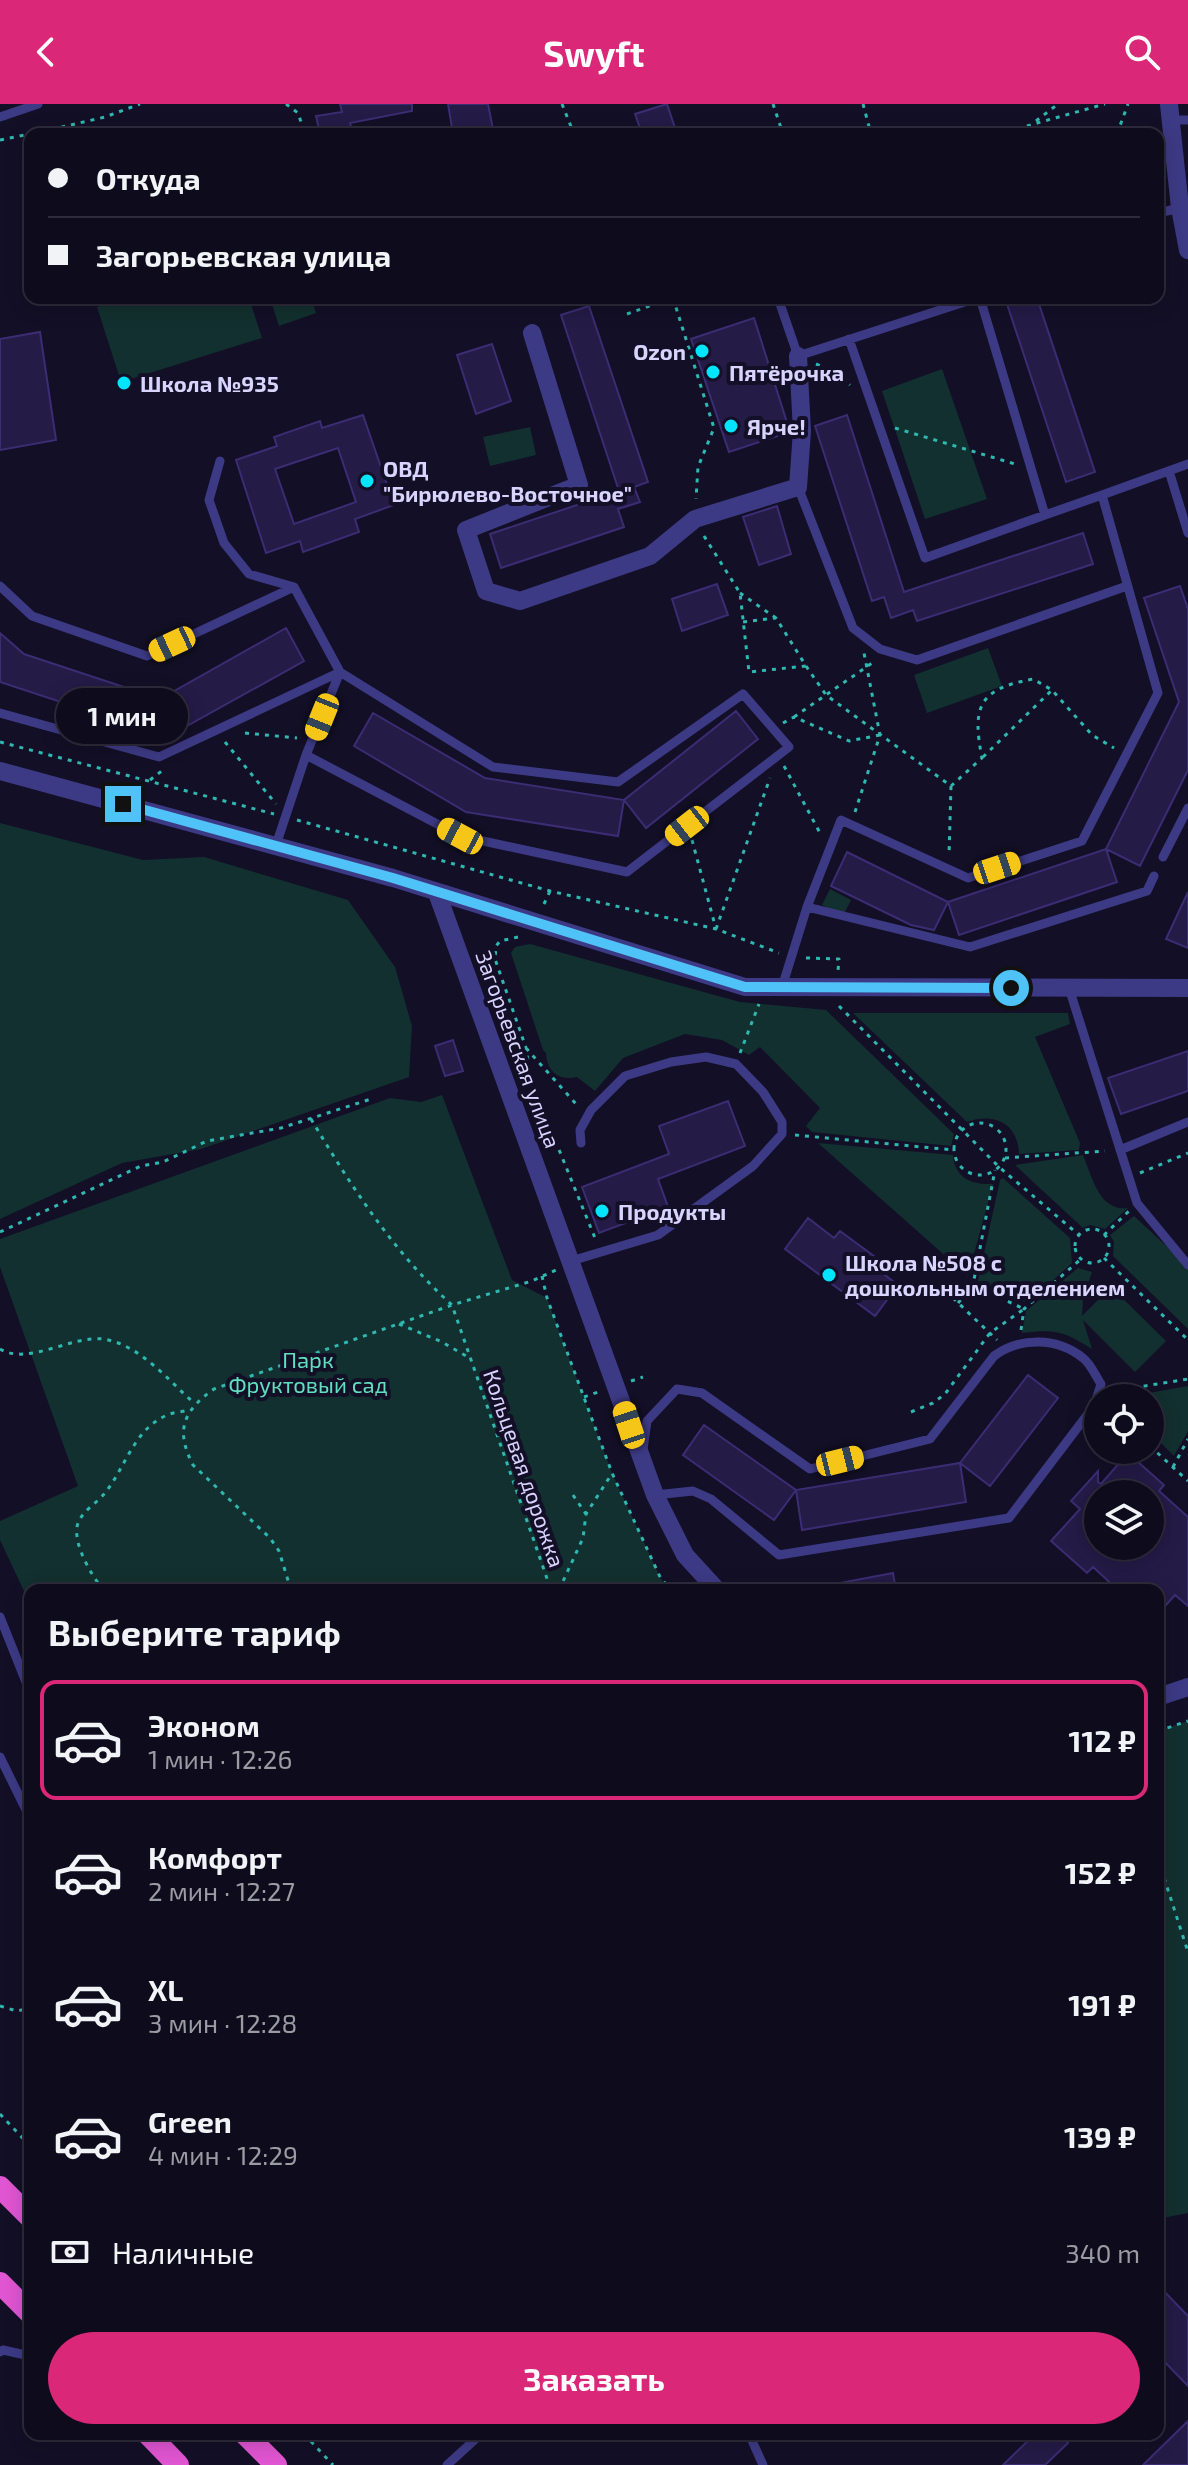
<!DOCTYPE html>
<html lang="ru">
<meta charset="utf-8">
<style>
:root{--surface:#0e0b1c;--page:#171425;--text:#f1f3f6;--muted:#9b9ba3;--line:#2e2b3b;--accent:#db2777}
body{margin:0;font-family:"Exo 2",sans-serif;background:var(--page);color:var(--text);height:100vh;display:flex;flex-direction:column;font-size:30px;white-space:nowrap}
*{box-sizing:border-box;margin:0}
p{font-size:26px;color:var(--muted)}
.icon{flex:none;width:44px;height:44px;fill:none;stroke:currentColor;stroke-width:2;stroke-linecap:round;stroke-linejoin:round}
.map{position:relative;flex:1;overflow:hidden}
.panel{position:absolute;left:24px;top:1480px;width:1140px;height:856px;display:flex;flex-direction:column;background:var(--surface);border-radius:16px;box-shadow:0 4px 20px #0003,0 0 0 2px var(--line)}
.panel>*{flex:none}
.hud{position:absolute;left:24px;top:24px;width:1140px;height:176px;border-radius:16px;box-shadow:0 4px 20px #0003,0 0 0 2px var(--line);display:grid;align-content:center;height:176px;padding:0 24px;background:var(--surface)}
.controls{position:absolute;left:1084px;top:1280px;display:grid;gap:16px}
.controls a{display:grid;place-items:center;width:80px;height:80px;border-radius:50%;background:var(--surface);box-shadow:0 4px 20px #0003,0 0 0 2px var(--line);font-size:40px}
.end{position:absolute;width:36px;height:36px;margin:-18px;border:10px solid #4fc3f7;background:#111;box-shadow:0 0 0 4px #111}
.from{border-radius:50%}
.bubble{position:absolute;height:56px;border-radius:28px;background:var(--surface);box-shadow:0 4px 20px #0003,0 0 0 2px var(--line);font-size:26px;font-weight:700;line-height:56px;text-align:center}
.car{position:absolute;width:24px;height:48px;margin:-24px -12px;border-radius:10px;box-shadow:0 0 6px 2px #0007;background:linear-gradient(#f5c518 24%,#345 0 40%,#f5c518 0 76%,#345 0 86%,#f5c518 0)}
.hud b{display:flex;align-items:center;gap:28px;height:76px;font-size:30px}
.hud b+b{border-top:2px solid var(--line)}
.hud i{width:20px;height:20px;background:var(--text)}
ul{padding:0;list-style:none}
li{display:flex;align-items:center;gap:24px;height:120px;margin:0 16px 12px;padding:0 8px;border:4px solid transparent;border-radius:16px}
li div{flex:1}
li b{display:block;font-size:30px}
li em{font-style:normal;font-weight:700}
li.current{border-color:var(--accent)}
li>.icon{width:72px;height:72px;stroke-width:1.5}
h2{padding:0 24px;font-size:36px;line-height:96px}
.pay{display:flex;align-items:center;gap:20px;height:88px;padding:0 24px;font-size:30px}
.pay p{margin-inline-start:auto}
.cta{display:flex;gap:16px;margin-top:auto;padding:16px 24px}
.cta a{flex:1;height:92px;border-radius:48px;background:var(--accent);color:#fff;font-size:32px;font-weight:700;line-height:92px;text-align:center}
header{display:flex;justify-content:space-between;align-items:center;height:104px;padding:0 24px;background:var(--accent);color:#fff;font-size:36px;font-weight:700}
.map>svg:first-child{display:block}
.green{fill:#12302f}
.building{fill:#241b47;stroke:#3b2d73;stroke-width:2;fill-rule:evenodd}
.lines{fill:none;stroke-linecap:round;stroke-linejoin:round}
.path{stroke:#2fb8b0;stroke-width:3;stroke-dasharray:4 6;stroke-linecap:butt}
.service{stroke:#3d3a85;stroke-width:9}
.minor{stroke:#3d3a85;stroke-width:18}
.trunk{stroke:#e055d1;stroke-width:22}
.route{stroke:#4fc3f7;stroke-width:10}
.poi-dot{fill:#00e5ff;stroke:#130f26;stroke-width:3}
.labels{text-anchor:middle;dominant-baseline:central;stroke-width:8;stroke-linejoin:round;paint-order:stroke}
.poi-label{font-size:22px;font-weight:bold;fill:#d9d4ff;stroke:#130f26;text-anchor:start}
.street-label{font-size:22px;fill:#d9d4ff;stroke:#130f26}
.park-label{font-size:22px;fill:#5fe0c0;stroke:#130f26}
</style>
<header><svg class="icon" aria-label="back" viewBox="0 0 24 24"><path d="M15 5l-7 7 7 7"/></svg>Swyft<svg class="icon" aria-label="search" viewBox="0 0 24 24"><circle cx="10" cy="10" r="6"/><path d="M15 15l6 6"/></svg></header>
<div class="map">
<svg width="1188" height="2361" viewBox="0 0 1188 2361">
<rect width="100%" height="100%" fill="#130f26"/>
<path class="green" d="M 125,194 L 249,194 L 262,234 L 121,278 L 97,203 Z
M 270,194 L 311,194 L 316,209 L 279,222 Z
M 942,265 L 987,395 L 925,415 L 882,287 Z
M 530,323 L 536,351 L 490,362 L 483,333 Z
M 988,544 L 1002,582 L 927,609 L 914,571 Z
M 0,719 L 143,756 L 204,753 L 348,796 L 395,863 L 412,922 L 409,973 L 201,1045 L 122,1059 L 0,1115 Z
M 830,785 L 851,796 L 843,812 L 822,801 Z
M 530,840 L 740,898 L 826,906 L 954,1030 L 951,1042 L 812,1028 L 806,1022 L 820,1004 L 760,943 L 749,951 L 722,936 L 685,930 L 623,954 L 595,987 L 577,973 C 559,977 547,968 546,949 L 543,946 L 511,849 L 515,843 Z
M 853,909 L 1068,909 L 1070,920 L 1035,933 L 1080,1039 L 1079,1046 L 1019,1050 C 1018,1020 995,1008 967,1018 Z
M 442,991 L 512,1176 L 547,1194 L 612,1369 L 661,1475 L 672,1486 L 30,1486 L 30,1500 L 0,1436 L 0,1417 L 78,1382 L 0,1163 L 0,1135 L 390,994 L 421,998 Z
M 818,1039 L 953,1051 C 955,1074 971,1081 993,1080 L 968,1172 Z
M 1083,1051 C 1092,1072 1099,1108 1128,1104 L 1105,1125 L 1090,1121 L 1083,1124 L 1015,1061 Z
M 1003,1074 L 1070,1134 L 1072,1159 L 1028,1199 L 978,1177 L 1000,1076 Z
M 1134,1112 L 1188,1162 L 1188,1225 L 1113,1152 L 1114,1138 L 1110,1131 Z
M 1078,1164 L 1092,1168 L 1083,1196 L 1082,1212 L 1111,1183 L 1166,1237 L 1135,1268 L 1083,1216 L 1092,1245 C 1063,1227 1056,1225 1022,1229 L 1026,1207 Z
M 1188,1282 L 1188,1327 L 1174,1352 L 1150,1328 L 1150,1294 L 1121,1294 Z
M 1188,1617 L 1188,2109 L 1158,2115 L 1158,1627 Z"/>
<path class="building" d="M 340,0 L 412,0 L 412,7 L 350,19 L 353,30 L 320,30 L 316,12 L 342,8 Z
M 448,0 L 488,0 L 494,30 L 453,30 Z
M 667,0 L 677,30 L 642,30 L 635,10 Z
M 1005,194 L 1037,194 L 1095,368 L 1066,378 Z
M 589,202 L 648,378 L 634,383 L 640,398 L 618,405 L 624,423 L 501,464 L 490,430 L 619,387 L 561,211 Z
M 754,214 L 790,328 L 729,348 L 691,235 Z
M 40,228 L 56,336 L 0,346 L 0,235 Z
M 492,240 L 511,297 L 476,310 L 457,251 Z
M 363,311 L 394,401 L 355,415 L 359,428 L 303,448 L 300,437 L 266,449 L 236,356 L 277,342 L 274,333 L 320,317 L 322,324 ZM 338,344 L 356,398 L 294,420 L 275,365 Z
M 847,311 L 904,488 L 1083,429 L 1093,460 L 917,517 L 913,506 L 891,514 L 884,493 L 872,497 L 815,322 Z
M 777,402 L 791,450 L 759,461 L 743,413 Z
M 717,480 L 728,511 L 682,527 L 672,495 Z
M 1180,482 L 1188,505 L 1188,666 L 1140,762 L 1106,745 L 1179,598 L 1144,494 Z
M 286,524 L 304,557 L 178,627 L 160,595 L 149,627 L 0,578 L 0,529 L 24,550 L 160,595 Z
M 736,607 L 758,635 L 646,724 L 624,696 Z
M 373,609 L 485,674 L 624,696 L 618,732 L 466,708 L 354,642 Z
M 1106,745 L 1117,778 L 959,831 L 948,798 Z
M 847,748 L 948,798 L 934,826 L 911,821 L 831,782 Z
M 1188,788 L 1188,844 L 1166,835 Z
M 453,936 L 463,967 L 445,972 L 435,942 Z
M 1188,947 L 1188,987 L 1121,1010 L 1108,974 Z
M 728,997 L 745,1042 L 658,1075 L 668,1103 L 599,1129 L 582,1083 L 669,1050 L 659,1022 Z
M 808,1114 L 834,1134 L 840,1127 L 882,1158 L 877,1165 L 898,1181 L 875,1212 L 785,1145 Z
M 1028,1271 L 1058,1294 L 990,1382 L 960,1359 Z
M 704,1321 L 796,1386 L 774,1416 L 683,1351 Z
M 1128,1349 L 1164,1381 L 1159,1387 L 1188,1413 L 1188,1502 L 1175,1491 L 1158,1510 L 1158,1486 L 1118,1486 L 1093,1463 L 1087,1469 L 1051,1437 L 1080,1405 L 1071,1397 L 1098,1367 L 1098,1378 L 1101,1380 ZM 1098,1390 L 1150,1390 L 1150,1442 L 1098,1442 Z
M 960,1359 L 966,1398 L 802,1426 L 796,1386 Z
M 893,1469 L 896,1486 L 841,1486 L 840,1479 Z
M 1158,2181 L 1188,2212 L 1188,2282 L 1158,2251 Z
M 1188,2317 L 1188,2361 L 1143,2361 Z
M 1035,2330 L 1059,2330 L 1068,2339 L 1045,2361 L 1003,2361 Z"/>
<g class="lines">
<path class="path" d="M 286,0 L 298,9 L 305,30
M 562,0 L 574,30
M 773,0 L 783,30
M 863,0 L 871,30
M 1036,17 L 1058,0
M 32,30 L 105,13 L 140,0
M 998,30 L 1105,0
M 1021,30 L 1030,22
M 1117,30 L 1128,0
M 0,36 L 30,30
M 673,194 L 714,324 L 698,363 L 696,395
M 627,210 L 672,194
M 816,260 L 839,270 L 850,281
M 895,324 L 1015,360
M 704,432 L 740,489 L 749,568 L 806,562 L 776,514 L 743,518
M 740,489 L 776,514
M 806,562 L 826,591 L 951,682 L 949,752
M 794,613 L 875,557
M 783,619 L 794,613 L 849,637 L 880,631
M 245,629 L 297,634
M 0,638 L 274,710
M 225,638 L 276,700
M 983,653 L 1052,586
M 784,662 L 820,729
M 150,676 L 163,666
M 951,682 L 982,654 C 972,603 978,585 1033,575 L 1052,586 L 1092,631 L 1114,644
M 855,708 L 880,631 L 864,549
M 297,716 L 550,787 L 716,825 L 779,849
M 692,736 L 716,825
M 544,800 L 550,787
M 716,825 L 770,674
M 518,833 L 500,837 L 496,842 L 495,855 L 526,944 L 531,977 L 595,1134
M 806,854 L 839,855 L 838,867
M 479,859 L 495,855
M 839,902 L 999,1063 L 1079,1131
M 526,944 L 577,1001
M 740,949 L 759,900
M 311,1015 C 351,1082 394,1149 452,1201 L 551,1486
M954 1045a26 26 0 1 1 52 0a26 26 0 1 1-52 0Z
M 795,1031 L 954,1046
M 1005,1054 L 1105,1047
M 1140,1069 L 1188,1049
M1075 1142a17 17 0 1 1 34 0a17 17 0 1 1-34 0Z
M 0,1128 L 141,1062 L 163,1058 L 207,1037 L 281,1024 L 374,994
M 1104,1131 L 1129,1107
M 1104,1154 L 1188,1236
M 542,1172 L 547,1194 L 612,1369 L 661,1475 L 672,1486
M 953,1194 L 997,1236
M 958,1199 L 973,1181 L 995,1066
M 399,1220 L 442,1238 L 468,1253
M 1021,1226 L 1024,1205 L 1081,1155
M 0,1245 C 28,1262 72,1231 103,1235 C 139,1240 168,1276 194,1299
M 631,1277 L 643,1273
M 1114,1287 L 1188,1275
M 584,1293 L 598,1288
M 911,1308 L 933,1299 L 945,1290 L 990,1229 L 1024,1205 L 973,1181
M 1150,1342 L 1188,1377
M 1173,1363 L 1188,1335
M 573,1391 L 586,1410
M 104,1486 C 92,1473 74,1442 77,1423 C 79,1409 96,1400 104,1390 C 125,1365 133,1327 165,1312 C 172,1308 182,1308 190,1306
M 291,1486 L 279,1447 L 270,1434 L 193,1361 C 175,1326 183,1307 214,1285 L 452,1201 L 532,1177 L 556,1166
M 559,1486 L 583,1434 L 586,1410 L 611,1371
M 1158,1627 L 1188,1617
M 1158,1755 L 1188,1848
M 0,1902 L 17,1907 L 30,1904
M 0,2010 L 30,2042
M 304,2330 L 333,2361"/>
<path class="service" d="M 0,13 L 38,0
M 1170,16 L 1188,16
M 1158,109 L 1180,104
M 778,194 L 798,252 L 977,194
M 980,194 L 1045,411 L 1102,391
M 849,235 L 925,454 L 1045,411
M 220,357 L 209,396 L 224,439 L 249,470 L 294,483 L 340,568 L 306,651 L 276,741
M 1169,367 L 1188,429
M 798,383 L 853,524 L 880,545 L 917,556 L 1127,482
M 0,482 L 32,512 L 147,552 L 294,483
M 0,609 L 159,653 L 340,568 L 493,663 L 618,678 L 743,590 L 789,643 L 627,768 L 460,732 L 306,651
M 1163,753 L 1188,704
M 807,803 L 970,843 L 1147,787 L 1154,772
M 782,883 L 807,803 L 841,716 L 968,774 L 1082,737 L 1158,589 L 1102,391 L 1188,360
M 1069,884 L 1137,1099 L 1188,1161
M 1120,1046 L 1188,1018
M 571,1157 L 658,1131 L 753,1062 L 782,1030 L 782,1018 L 763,988 L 736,960 L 706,953 L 671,958 L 625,972 L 591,1006 L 580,1026 L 581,1039
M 643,1345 L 647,1317 L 677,1285 L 702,1289 L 810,1365 L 930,1335 L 994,1252 C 1020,1233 1057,1233 1083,1254 C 1091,1260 1096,1273 1101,1280 L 1094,1302 L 1009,1414 L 779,1451 L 711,1395 L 693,1387 L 655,1391
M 0,1513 L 30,1588
M 0,1653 L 30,1714
M 0,2248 L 3,2246 L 30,2252
M 749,2330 L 763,2361
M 447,2361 L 481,2330"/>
<path class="minor" d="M 1169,0 L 1180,104 L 1188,146
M 532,229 L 579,381 L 466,426 L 486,487 L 520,497 L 650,452 L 695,415 L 798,383 L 802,327 L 798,252
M 0,667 L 393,774 L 745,883 L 1188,884
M 437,789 L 655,1391 L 685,1451 L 717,1486
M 1158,1593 L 1188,1583"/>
<path class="trunk" d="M 0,2083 L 30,2113
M 0,2179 L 30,2209
M 148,2330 L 178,2361
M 245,2330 L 276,2361"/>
</g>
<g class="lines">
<path class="route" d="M 123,700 L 393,774 L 745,883 L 1011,884"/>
</g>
<g class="poi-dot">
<circle cx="702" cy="247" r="8"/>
<circle cx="713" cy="268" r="8"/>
<circle cx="124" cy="279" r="8"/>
<circle cx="731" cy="322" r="8"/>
<circle cx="367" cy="377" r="8"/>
<circle cx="602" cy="1107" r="8"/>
<circle cx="829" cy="1171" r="8"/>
</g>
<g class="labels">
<g class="poi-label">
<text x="686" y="247" text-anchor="end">Ozon</text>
<text x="729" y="268">Пятёрочка</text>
<text x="140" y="279">Школа №935</text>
<text x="747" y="322">Ярче!</text>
<text x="383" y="364">ОВД<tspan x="383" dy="25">"Бирюлево-Восточное"</tspan></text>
<text x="618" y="1107">Продукты</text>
<text x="845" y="1158">Школа №508 с<tspan x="845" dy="25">дошкольным отделением</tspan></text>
</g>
<g class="street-label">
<text transform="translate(519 945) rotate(70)">Загорьевская улица</text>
<text transform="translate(525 1364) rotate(71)">Кольцевая дорожка</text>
</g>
<g class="park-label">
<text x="308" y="1255">Парк<tspan x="308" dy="25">Фруктовый сад</tspan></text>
</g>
</g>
</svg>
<div class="controls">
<a><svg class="icon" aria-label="locate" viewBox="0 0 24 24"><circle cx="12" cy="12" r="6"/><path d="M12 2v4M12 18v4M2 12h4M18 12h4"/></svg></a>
<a><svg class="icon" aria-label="layers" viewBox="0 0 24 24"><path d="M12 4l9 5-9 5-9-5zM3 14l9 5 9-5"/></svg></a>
</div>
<i class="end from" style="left:1011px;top:884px"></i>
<i class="end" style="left:123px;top:700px"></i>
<div class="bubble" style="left:56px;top:584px;width:132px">1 мин</div>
<i class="car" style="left:172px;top:540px;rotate:245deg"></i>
<i class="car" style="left:322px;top:613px;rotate:202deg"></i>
<i class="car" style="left:687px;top:722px;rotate:232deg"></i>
<i class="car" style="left:460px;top:732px;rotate:298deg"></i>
<i class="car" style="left:997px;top:764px;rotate:72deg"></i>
<i class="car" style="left:629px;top:1321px;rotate:342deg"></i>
<i class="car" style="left:840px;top:1357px;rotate:76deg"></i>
<div class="hud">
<b><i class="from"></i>Откуда</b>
<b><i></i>Загорьевская улица</b>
</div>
<section class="panel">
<h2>Выберите тариф</h2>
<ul>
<li class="current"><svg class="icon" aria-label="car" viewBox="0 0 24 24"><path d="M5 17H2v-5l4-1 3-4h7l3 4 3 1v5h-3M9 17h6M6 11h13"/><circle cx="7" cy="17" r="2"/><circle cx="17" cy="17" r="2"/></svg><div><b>Эконом</b><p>1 мин · 12:26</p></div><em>112 ₽</em></li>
<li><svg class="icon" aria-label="car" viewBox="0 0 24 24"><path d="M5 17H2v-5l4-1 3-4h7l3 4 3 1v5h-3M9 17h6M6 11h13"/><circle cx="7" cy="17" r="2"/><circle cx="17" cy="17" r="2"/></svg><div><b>Комфорт</b><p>2 мин · 12:27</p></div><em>152 ₽</em></li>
<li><svg class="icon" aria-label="car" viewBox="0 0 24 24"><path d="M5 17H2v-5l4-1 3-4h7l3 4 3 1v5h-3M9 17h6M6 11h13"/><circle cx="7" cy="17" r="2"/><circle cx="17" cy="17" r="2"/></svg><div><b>XL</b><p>3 мин · 12:28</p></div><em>191 ₽</em></li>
<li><svg class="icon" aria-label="car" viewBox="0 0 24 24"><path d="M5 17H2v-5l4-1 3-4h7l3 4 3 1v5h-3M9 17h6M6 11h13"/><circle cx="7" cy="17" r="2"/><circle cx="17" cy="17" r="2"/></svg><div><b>Green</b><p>4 мин · 12:29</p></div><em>139 ₽</em></li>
</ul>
<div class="pay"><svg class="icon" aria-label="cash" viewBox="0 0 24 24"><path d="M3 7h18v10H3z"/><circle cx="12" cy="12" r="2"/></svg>Наличные<p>340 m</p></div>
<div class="cta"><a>Заказать</a></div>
</section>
</div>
